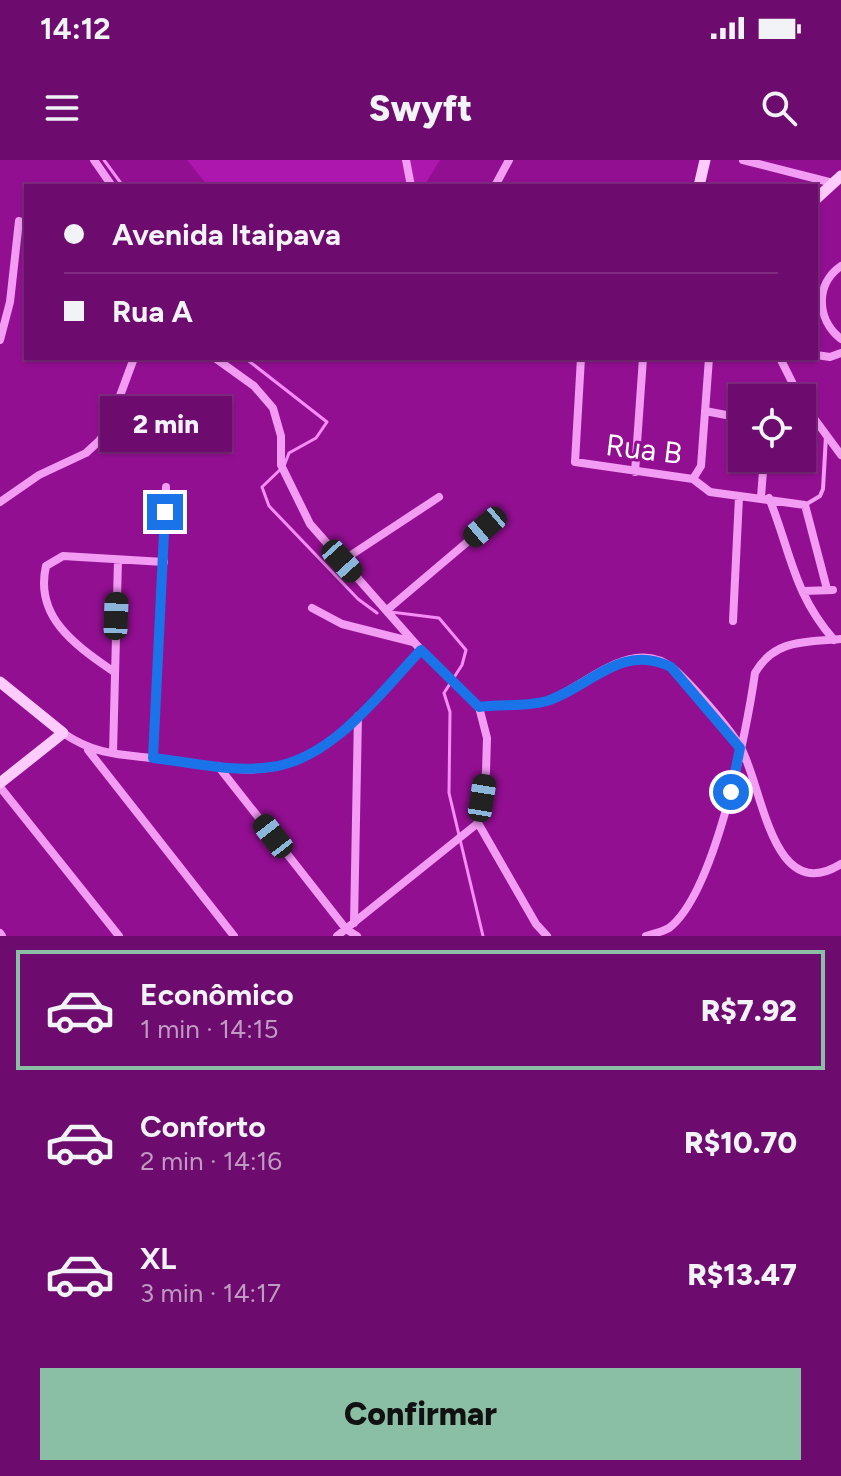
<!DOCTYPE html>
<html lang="pt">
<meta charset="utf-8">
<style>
:root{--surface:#6e0b6e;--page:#761976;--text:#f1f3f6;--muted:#bf9bc2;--line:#802b81;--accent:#8abfa5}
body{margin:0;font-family:Figtree,sans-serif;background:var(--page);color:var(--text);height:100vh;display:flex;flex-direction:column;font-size:30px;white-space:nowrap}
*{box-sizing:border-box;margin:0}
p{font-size:26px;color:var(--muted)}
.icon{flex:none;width:44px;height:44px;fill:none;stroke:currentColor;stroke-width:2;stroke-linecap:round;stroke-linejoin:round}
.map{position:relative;height:776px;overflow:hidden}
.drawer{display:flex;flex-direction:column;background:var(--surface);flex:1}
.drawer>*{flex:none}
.banner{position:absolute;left:24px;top:24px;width:794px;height:176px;border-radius:0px;box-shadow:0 2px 6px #0004,0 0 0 2px var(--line);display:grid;align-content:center;height:176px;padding:0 40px;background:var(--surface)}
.fabs{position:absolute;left:728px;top:224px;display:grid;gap:16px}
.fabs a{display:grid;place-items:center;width:88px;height:88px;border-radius:0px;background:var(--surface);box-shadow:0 2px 6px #0004,0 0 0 2px var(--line);font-size:40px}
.end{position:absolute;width:36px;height:36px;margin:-18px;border:10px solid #1a73e8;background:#fff;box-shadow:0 0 0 4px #fff}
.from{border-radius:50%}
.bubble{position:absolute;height:56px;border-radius:0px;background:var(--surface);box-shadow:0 2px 6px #0004,0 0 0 2px var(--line);font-size:26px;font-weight:800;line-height:56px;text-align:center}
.car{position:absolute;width:24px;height:48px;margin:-24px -12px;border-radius:10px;box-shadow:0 0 6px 2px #0007;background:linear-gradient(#222 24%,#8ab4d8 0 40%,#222 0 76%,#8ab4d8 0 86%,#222 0)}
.banner b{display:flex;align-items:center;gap:28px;height:76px;font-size:30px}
.banner b+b{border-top:2px solid var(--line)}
.banner i{width:20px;height:20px;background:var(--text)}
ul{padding:14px 0 0;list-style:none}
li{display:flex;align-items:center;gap:24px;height:120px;margin:0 16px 12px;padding:0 24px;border:4px solid transparent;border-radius:0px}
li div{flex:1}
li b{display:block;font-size:30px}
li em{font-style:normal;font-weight:800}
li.active{border-color:var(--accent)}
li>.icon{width:72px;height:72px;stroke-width:1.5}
.cta{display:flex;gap:16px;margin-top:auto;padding:16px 40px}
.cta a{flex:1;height:92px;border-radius:0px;background:var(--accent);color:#111;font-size:32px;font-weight:800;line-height:92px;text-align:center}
.status{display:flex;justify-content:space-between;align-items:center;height:56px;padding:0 40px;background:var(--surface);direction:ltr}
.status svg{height:22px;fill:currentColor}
header{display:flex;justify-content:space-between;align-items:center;height:104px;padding:0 40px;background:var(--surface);font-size:36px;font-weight:800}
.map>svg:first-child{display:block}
.green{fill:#ae17ae}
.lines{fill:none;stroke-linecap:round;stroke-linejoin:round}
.stream{stroke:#f68df7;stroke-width:3}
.lane{stroke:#f39cf4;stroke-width:4}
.street{stroke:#f39cf4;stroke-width:8}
.secondary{stroke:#fdccfc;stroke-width:11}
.route{stroke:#1a73e8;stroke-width:10}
.labels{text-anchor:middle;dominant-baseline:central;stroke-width:6;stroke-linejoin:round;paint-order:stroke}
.street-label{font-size:30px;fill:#fff;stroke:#930f92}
</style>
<div class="status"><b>14:12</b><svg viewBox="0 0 49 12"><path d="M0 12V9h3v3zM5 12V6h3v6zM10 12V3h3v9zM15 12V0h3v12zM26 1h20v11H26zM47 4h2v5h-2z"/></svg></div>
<header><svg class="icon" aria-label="menu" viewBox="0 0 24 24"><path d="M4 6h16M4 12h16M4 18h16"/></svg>Swyft<svg class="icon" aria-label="search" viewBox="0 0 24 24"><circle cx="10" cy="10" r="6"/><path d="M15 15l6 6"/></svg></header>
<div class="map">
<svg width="841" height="776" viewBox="0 0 841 776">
<rect width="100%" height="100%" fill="#930f92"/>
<path class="green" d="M 187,0 L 440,0 L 424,26 L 208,26 Z"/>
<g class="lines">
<path class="stream" d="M 104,0 L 123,26
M 245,198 L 327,262 L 316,278 L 289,293 L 284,306 L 262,327 L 269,346 L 358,439 L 377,453
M 391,452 L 439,458 L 466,490 L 462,505 L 444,533 L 450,552 L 449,633 L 483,776"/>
<path class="lane" d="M 805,345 L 820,336 L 823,329 L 826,276"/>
<path class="street" d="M 94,0 L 112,26
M 406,0 L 411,26
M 743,0 L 833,23
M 495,26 L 509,0
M 841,106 C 815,124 816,159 841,179
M 0,180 L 10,142 L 19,61
M 816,195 L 830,197 L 841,193
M 215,198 L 254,226 L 273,248 L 281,276 L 281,305 L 310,364 L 421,490 L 479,547 L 487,578 L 486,612 L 478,663 L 536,764 L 547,776
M 581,198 L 575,302 L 693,319 L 710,332 L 805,345 L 827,429
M 780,198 L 800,238
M 802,242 L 841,295
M 705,251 L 742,258
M 635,312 L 643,198
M 693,319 L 701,306 L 709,198
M 761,337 L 764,298
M 769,338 C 791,392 793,433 834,480
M 0,342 L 39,315 L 86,293 L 99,281 L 108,268 L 134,198
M 342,401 L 439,337
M 804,431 L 833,430
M 312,448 L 342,464 L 413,482
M 387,450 L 485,367
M 733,461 L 739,337
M 114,512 C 77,486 34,458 46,406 L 63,396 L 164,402
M 479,547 C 500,544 525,547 546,541 C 584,529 631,474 674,509 C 691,524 730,568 741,588 C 763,628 772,747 841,704
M 63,573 C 100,598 126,594 169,600 C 201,604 241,614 273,607 C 335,596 380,533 421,490
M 88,590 L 234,776
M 113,593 L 118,400
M 153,598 L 166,327
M 218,606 L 346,769 L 357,776
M 0,627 L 119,776
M 354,763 L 358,556
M 0,773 L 2,776
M 337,776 L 478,663
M 646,776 C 653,774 662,772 669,768 C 715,733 747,570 755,513 C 774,479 806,482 841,479"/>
<path class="secondary" d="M 699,26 L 705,0
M 816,39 L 841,16
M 0,522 L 63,573 L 0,623"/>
</g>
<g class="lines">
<path class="route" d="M 165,352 L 153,598 C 191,602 233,613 271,607 C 333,599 381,532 421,490 L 479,547 C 500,544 526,547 547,541 C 590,527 622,482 671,507 L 740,588 L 731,632"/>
</g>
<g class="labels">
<g class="street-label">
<text transform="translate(644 289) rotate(7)">Rua B</text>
</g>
</g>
</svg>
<div class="fabs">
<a><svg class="icon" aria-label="locate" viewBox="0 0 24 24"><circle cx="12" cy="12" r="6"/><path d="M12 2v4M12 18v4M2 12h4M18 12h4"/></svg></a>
</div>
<i class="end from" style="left:731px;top:632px"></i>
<i class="end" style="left:165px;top:352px"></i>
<div class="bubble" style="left:100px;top:236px;width:132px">2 min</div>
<i class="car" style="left:485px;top:367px;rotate:230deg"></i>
<i class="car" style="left:342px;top:401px;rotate:138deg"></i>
<i class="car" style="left:116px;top:456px;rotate:2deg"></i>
<i class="car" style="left:482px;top:638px;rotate:9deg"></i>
<i class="car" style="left:273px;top:676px;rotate:322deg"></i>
<div class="banner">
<b><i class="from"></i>Avenida Itaipava</b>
<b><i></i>Rua A</b>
</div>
</div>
<section class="drawer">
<ul>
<li class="active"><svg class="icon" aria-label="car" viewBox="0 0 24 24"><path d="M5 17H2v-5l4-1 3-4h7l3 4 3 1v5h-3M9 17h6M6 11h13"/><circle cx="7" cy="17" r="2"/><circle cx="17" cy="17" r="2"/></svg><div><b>Econômico</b><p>1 min · 14:15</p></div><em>R$7.92</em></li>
<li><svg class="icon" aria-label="car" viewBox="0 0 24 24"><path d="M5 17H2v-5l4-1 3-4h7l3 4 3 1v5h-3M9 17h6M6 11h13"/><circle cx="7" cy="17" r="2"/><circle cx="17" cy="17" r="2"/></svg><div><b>Conforto</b><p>2 min · 14:16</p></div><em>R$10.70</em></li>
<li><svg class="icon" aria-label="car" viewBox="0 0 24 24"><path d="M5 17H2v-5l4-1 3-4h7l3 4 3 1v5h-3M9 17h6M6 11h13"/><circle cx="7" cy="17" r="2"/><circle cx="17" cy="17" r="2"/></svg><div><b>XL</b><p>3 min · 14:17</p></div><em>R$13.47</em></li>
</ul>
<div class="cta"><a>Confirmar</a></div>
</section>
